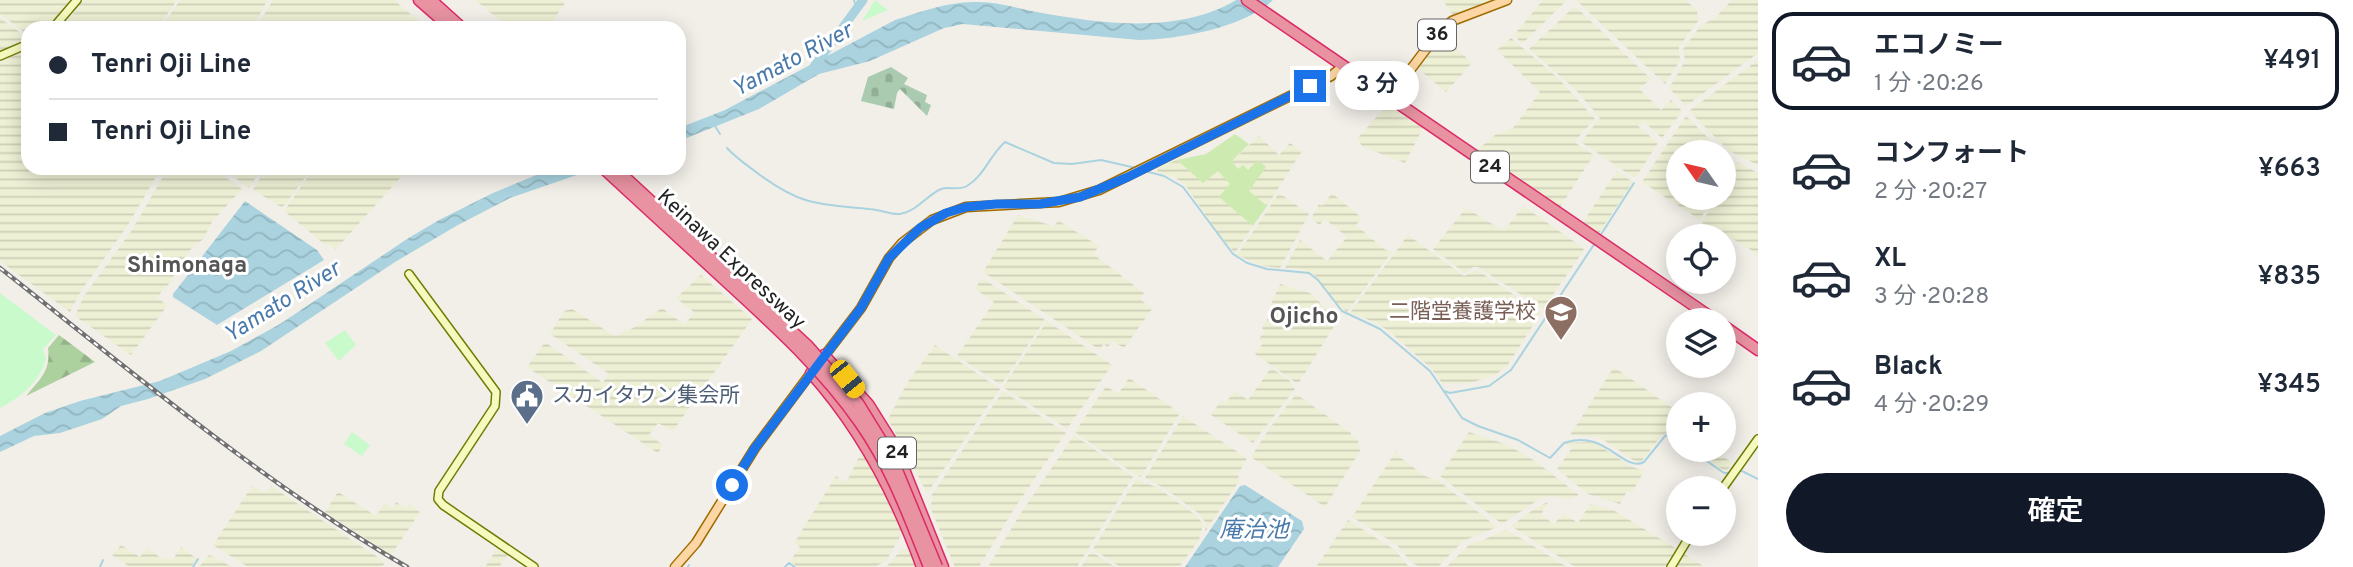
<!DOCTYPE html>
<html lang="ja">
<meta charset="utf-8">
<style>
:root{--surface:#fff;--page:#f6f6f7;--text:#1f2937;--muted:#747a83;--line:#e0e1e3;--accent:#111827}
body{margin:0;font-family:Overpass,"Noto Sans JP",sans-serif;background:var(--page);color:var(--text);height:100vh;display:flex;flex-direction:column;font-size:26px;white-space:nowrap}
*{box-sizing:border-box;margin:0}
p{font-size:23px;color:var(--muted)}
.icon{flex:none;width:38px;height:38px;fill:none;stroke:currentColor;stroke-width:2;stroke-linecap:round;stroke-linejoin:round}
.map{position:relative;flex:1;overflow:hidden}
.panel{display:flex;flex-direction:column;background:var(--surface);width:595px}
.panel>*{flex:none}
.guide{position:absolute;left:21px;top:21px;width:665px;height:154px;border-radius:21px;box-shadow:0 4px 18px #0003;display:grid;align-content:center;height:154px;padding:0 28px;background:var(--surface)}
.needle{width:46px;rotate:304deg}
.buttons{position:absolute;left:1666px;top:140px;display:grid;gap:14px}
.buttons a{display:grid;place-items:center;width:70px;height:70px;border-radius:50%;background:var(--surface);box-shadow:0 4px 18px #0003;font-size:35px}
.end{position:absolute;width:32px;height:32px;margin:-16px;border:9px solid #1a73e8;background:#fff;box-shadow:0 0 0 4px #fff}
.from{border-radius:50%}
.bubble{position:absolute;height:49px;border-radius:24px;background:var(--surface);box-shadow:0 4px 18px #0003;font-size:23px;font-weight:600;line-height:49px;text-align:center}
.car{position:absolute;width:21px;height:42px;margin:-21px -10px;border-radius:9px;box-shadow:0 0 5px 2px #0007;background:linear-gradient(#f5c518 24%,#345 0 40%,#f5c518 0 76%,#345 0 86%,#f5c518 0)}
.guide b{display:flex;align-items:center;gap:24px;height:66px;font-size:26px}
.guide b+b{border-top:2px solid var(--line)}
.guide i{width:18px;height:18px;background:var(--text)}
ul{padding:12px 0 0;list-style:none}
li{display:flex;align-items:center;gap:21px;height:98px;margin:0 14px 10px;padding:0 14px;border:4px solid transparent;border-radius:21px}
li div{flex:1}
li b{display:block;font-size:26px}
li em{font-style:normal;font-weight:600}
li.current{border-color:var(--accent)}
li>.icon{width:63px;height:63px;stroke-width:1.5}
.button{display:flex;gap:14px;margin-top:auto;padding:14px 28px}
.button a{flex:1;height:80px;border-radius:42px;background:var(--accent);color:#fff;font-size:28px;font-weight:600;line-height:80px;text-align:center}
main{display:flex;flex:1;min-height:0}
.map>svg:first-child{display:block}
.farmland{fill:url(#farmland-rules)}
.grass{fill:#cdebb0}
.forest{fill:url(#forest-firs)}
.cemetery{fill:url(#cemetery-stones)}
.park{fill:#c8facc}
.water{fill:url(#water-waves)}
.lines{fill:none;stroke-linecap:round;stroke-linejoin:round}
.stream{stroke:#aad3df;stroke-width:2}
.river{stroke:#aad3df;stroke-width:9}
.secondary-casing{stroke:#707d05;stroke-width:10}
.primary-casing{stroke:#a06b00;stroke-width:11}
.highway-casing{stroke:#dc2a67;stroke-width:13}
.secondary{stroke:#f7fabf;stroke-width:7}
.primary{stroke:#fcd6a4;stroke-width:8}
.highway{stroke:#e892a2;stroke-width:10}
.rail-casing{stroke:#707070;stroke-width:4.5}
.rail{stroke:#fff;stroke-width:2;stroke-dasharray:5;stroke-linecap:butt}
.highway-bridge-casing{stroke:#dc2a67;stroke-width:13;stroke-linecap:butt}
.highway-bridge{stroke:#e892a2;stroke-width:10}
.route{stroke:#1a73e8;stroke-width:9}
.labels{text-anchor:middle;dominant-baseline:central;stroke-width:6;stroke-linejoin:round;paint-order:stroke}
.shield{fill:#fff;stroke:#646464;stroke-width:2}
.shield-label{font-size:19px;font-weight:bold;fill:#222}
.street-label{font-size:21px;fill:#222;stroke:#fff}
.education-label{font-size:21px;fill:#785e54;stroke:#fff;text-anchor:end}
.service-label{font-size:21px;fill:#4e5e75;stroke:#fff;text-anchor:start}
.water-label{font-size:23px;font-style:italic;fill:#4a7aab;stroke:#fff}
.neighbourhood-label{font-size:23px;font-weight:bold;fill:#555;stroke:#fff}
</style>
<main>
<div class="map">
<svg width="1758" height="567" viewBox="0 0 1758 567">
<defs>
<pattern id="farmland-rules" width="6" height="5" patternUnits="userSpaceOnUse" patternTransform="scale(1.75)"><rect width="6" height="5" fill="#eef0d5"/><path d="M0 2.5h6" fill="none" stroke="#ccceb7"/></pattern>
<pattern id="forest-firs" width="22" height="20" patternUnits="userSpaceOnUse" patternTransform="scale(1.75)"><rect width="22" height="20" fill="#add19e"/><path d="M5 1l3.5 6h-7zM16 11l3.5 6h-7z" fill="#95b388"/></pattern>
<pattern id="cemetery-stones" width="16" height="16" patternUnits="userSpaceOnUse" patternTransform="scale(1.75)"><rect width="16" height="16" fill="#aacbaf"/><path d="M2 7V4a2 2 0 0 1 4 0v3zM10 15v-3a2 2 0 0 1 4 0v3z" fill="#92ae96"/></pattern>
<pattern id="water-waves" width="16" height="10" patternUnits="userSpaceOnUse" patternTransform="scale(1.75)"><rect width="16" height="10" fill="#aad3df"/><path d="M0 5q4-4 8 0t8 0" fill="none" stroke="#92b5bf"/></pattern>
</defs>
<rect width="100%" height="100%" fill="#f2efe9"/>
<path class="farmland" d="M 0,0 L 71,0 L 50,24 L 45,28 L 28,28 L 28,35 L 0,14 Z
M 83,0 L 177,0 L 158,28 L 62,28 Z
M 180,0 L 267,0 L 267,1 L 252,28 L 161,28 Z
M 273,0 L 394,0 L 427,28 L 256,28 Z
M 475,0 L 560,0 L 565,3 L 548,28 L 509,28 Z
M 1443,0 L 1498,0 L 1454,17 Z
M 1543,0 L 1567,0 L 1522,44 L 1514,35 Z
M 1576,0 L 1685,0 L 1697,10 L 1698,21 L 1679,47 L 1680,61 L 1665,84 Z
M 1732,0 L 1758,0 L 1758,53 L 1686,106 L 1669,88 L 1685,61 L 1683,49 L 1701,25 L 1715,18 Z
M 1575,6 L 1651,79 L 1639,89 L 1661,110 L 1671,100 L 1681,110 L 1681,113 L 1662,138 L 1643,121 L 1638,126 L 1658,143 L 1636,177 L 1633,177 L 1581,142 L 1600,118 L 1576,90 L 1529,49 Z
M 0,18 L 28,38 L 28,40 L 0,51 Z
M 1442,35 L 1470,61 L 1471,64 L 1446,92 L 1416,67 Z
M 1511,38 L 1558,78 L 1595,119 L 1574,142 L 1594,155 L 1560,207 L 1477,150 L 1495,135 L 1513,128 L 1540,92 L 1497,50 Z
M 28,50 L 28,168 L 161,168 L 128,225 L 81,291 L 70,312 L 0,261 L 0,61 Z
M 1758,60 L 1758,165 L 1729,151 L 1689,111 Z
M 1387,105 L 1423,128 L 1405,163 L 1363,147 L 1357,139 Z
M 1686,116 L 1722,152 L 1678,152 L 1678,198 L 1712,198 L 1700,220 L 1642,182 Z
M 1259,136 L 1279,155 L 1290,143 L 1302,151 L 1267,206 L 1248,191 L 1266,167 L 1238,170 L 1232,161 Z
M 1177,160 L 1203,183 L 1218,171 L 1231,184 L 1220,197 L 1253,226 L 1235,253 L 1218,233 L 1186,186 L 1176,178 L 1158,172 L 1157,165 L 1162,166 Z
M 1737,162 L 1758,173 L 1758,255 L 1742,244 L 1702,223 L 1716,198 L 1724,198 L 1724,185 Z
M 168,168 L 213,168 L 242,189 L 212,222 L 203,239 L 190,250 L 168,285 L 157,297 L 167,306 L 131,355 L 75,316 L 84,296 L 132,230 Z
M 222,168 L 262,168 L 249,188 Z
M 266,168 L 312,168 L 285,205 L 281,207 L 253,190 Z
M 314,168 L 409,168 L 336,249 L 323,243 L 284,211 Z
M 1617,171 L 1633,182 L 1599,233 L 1583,222 Z
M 1279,193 L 1309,214 L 1280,268 L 1263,266 L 1237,255 Z
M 1332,193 L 1362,218 L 1356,225 L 1384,249 L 1392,252 L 1347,312 L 1335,302 L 1315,275 L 1302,269 L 1285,268 L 1300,240 L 1327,261 L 1347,237 L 1325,219 L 1319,225 L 1311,218 L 1319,204 L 1322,206 Z
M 1523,206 L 1582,247 L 1584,250 L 1543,309 L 1478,267 L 1473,267 L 1465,273 L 1433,249 L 1466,208 L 1504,231 Z
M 1018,215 L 1053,226 L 1059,221 L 1099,246 L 1093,254 L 1144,293 L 1140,299 L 1152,309 L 1124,348 L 1112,341 L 1108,347 L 1103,344 L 1100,350 L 983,272 Z
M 1408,235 L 1464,276 L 1477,270 L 1541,313 L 1507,366 L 1495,375 L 1470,383 L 1443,384 L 1431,368 L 1390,332 L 1375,322 L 1350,313 Z
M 701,275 L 752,319 L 673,431 L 658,423 L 649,435 L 663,445 L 658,453 L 527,367 L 545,342 L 603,383 L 608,373 L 550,334 L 564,311 L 572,309 L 615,336 L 633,328 L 662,308 L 685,325 L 694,312 L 676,298 Z
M 982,278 L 1045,320 L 1001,385 L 957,356 L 994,302 L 975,289 Z
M 1280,284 L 1310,293 L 1338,320 L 1298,384 L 1255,354 L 1263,343 L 1259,339 L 1265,331 L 1262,328 L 1272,312 L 1269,309 Z
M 1047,321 L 1112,365 L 1067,429 L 1003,387 Z
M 935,345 L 1000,389 L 927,493 L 888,419 L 907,383 Z
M 1614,367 L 1674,409 L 1677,414 L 1672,422 L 1678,426 L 1678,439 L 1670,433 L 1661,436 L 1641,462 L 1633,460 L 1599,437 L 1570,435 Z
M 1271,368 L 1290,381 L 1295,389 L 1253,443 L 1211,415 L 1221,401 L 1225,403 L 1235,391 L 1248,400 Z
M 1129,378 L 1180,413 L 1141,477 L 1134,474 L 1075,432 L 1106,386 L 1118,394 Z
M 1003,391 L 1066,433 L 1014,509 L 979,567 L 955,567 L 930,507 L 933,497 L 931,496 Z
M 1296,394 L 1351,433 L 1351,436 L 1358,440 L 1360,451 L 1325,507 L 1251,457 L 1269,429 Z
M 1183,416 L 1247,458 L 1238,474 L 1239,481 L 1205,532 L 1206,523 L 1198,513 L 1167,490 L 1145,478 Z
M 1469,432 L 1508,445 L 1535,461 L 1579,495 L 1570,499 L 1549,496 L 1541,498 L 1502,524 L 1440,476 Z
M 1074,435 L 1133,477 L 1077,567 L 988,567 L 1019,516 Z
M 1588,442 L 1595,443 L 1630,466 L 1644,471 L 1632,493 L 1627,491 L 1620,504 L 1588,494 L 1557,469 L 1572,448 L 1565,443 Z
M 863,449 L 888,493 L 903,532 L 886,561 L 874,567 L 798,567 L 790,561 L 800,547 L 794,543 L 836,476 L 846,483 Z
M 1397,450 L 1397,455 L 1425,476 L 1439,481 L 1497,527 L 1463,541 L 1438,567 L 1419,567 L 1411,562 L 1397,545 L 1352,517 Z
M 1694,450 L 1713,450 L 1733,463 L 1726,472 Z
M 1136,479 L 1158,488 L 1197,516 L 1203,524 L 1199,540 L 1179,567 L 1120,567 L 1093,549 Z
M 252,486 L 265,493 L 271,486 L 385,562 L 382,567 L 248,567 L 213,545 Z
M 338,492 L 376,516 L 384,504 L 393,508 L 396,502 L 406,508 L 409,504 L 420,512 L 391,555 L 325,512 Z
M 1548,502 L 1541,515 L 1554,524 L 1563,513 L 1578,523 L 1590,504 L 1613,510 L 1677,549 L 1674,555 L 1667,567 L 1575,567 L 1511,526 L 1537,507 Z
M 1348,520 L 1395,550 L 1409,567 L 1316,567 Z
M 1505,530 L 1519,537 L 1567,567 L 1446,567 L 1471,543 L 1481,541 Z
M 121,545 L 140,557 L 147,548 L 164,560 L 166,557 L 172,561 L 181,547 L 197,559 L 191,567 L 130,567 L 112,555 Z
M 498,547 L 508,554 L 499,567 L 485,567 Z
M 903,548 L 911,553 L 916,567 L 886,567 Z
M 1091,551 L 1115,567 L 1081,567 Z
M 1684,554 L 1705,567 L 1674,567 Z
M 209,555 L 218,559 L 232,567 L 199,567 Z"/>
<path class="grass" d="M 1235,134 L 1249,144 L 1232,161 L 1238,169 L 1243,165 L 1248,170 L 1258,160 L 1266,167 L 1249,191 L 1267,206 L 1253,226 L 1219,197 L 1230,184 L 1218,171 L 1203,183 L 1177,160 L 1206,154 Z"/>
<path class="forest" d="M 59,335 L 95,362 L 26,396 C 40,379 51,371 48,348 Z"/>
<path class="cemetery" d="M 891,67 L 908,78 L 904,84 L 927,95 L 925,102 L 931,105 L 927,116 L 900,89 L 897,93 L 894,109 L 861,101 L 868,77 Z"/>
<path class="park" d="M 875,0 L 888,10 L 862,21 Z
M 0,293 L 56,335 L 43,349 L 46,358 C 41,381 20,398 0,408 Z
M 345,330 L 356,345 L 339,361 L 325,343 Z
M 352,432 L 370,445 L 362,456 L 344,444 Z"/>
<path class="water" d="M 1236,0 L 1273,0 C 1243,28 1179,39 1139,40 L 963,24 L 944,28 L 870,61 L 819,74 L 759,109 L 679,141 L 679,128 L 725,110 L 895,20 C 920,12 948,2 973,2 C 998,1 1018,9 1042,13 C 1103,24 1180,34 1236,0 Z
M 553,168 L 597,168 L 510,198 L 458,225 L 395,262 L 261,351 L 205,379 L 148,399 L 121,406 L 102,419 L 60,433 L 34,436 L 0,452 L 0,436 L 45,413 L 80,401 L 160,381 L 231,351 L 280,324 L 407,239 L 439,220 L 493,193 Z
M 245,201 L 317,250 L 324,260 L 217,325 L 173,297 L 173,294 Z
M 1245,485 L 1302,521 L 1304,529 L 1278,567 L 1185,567 L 1240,486 Z"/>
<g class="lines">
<path class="stream" d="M 854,0 L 857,11
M 715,126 L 720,134
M 727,148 C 736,158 748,166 760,175 C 803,206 818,204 869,209 C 879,209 890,215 900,214 C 916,212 927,195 941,189 C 950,186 958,191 967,186 C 984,176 990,155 1005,142 L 1054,163 L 1072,164 L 1101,160 L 1136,168
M 1145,171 L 1164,176 L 1183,187 L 1233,254 L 1247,263 L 1267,269 L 1309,273 L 1318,280 L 1342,311 L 1380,329 L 1430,371 L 1462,418 L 1478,426 L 1518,440 L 1550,458 L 1564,443 C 1605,428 1623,473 1644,462 L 1665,436 L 1669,435 L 1678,441
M 1600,236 L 1634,183
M 1444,391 L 1450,393 L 1489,386 L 1511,370 L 1595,243
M 1691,450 L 1724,473 L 1729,473
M 1740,470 L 1758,479
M 100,567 L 103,560
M 193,567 L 198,559
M 688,567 L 689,565
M 785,567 L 789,563 L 795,567"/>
<path class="river" d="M 813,68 L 863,0"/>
<defs>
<path id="secondary" d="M 53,28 L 77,0
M 0,56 L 28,44
M 409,274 L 496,392 L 495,406 L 439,491 L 438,499 L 443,505 L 534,567
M 1723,488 L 1758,439
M 1671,567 L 1691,534"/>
<path id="primary" d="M 1389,98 L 1439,32 L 1452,21 L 1507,0
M 822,359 L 861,308 L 889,258 L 902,243 L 932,220 L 966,207 L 1059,202 L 1099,190 L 1331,76 L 1343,66
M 675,567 L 696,543 L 755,448 L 814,369"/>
<path id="highway" d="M 419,0 L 451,28
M 431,0 L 462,28
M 1247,0 L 1715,320
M 1724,326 L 1758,350
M 824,355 L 868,404 L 895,447 L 943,567
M 811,373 C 862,430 896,495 922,567"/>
</defs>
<use href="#secondary" class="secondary-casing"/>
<use href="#primary" class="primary-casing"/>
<use href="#highway" class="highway-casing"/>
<use href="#secondary" class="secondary"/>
<use href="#primary" class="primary"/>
<use href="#highway" class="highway"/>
<defs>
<path id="rail" d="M 0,268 C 131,371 263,483 407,567"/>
</defs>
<use href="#rail" class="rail-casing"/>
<use href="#rail" class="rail"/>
<defs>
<path id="highway-bridge" d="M 603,168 C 645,207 687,245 729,284 C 776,327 823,370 860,423 C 891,467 909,517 929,567
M 615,168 L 808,346 L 858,403 L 892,458 L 937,567"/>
</defs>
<use href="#highway-bridge" class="highway-bridge-casing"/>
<use href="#highway-bridge" class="highway-bridge"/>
</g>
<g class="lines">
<path class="route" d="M 732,485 L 755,448 L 861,308 L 889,258 L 920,228 L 946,213 L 966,207 L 996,204 L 1040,204 L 1080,197 L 1128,177 L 1310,86"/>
</g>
<defs>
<symbol id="school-pin" viewBox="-11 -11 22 30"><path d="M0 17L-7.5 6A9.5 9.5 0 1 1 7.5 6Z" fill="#8d6e63" stroke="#fff"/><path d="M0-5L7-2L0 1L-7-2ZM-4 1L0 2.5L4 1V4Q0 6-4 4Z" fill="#fff"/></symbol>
<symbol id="civic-pin" viewBox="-11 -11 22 30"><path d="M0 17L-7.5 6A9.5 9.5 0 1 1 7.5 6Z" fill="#5c6f8a" stroke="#fff"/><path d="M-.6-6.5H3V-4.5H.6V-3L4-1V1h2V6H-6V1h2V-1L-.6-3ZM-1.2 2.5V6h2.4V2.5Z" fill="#fff"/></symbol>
</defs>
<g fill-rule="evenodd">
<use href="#school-pin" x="1542" y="293" width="38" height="52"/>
<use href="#civic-pin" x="508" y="377" width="38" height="52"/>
</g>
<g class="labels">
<g class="shield">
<rect x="1418" y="19.5" width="38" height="31" rx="5"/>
<rect x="1471" y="151.5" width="38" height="31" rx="5"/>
<rect x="878" y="437.5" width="38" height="31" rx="5"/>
</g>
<g class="shield-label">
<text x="1437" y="35">36</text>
<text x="1490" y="167">24</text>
<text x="897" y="453">24</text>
</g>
<g class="street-label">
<text transform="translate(731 260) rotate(43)">Keinawa Expressway</text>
</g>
<g class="education-label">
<text x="1536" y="312">二階堂養護学校</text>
</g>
<g class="service-label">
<text x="552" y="396">スカイタウン集会所</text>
</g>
<g class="water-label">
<text transform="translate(793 61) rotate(-28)">Yamato River</text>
<text transform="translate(283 303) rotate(-32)">Yamato River</text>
<text x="1254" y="531">庵治池</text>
</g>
<g class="neighbourhood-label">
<text x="187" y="266">Shimonaga</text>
<text x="1304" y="317">Ojicho</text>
</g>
</g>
</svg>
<div class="buttons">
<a><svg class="needle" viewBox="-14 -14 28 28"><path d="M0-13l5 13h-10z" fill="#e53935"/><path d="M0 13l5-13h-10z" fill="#747a83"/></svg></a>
<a><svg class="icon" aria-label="locate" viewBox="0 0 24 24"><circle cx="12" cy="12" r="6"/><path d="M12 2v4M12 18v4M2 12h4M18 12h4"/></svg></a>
<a><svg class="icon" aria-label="layers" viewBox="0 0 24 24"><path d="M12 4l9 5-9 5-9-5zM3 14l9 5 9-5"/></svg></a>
<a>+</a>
<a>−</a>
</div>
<i class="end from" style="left:732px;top:485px"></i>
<i class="end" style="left:1310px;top:86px"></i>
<div class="bubble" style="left:1335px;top:61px;width:84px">3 分</div>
<i class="car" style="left:847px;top:379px;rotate:141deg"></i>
<div class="guide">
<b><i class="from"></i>Tenri Oji Line</b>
<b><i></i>Tenri Oji Line</b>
</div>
</div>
<section class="panel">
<ul>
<li class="current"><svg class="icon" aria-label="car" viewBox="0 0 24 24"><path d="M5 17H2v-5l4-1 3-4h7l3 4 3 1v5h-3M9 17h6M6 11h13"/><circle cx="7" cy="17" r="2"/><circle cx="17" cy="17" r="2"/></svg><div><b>エコノミー</b><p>1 分 · 20:26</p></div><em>¥491</em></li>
<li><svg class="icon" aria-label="car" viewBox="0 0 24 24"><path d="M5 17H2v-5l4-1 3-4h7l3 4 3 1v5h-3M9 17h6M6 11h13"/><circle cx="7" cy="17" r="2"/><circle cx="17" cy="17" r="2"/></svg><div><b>コンフォート</b><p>2 分 · 20:27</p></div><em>¥663</em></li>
<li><svg class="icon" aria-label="car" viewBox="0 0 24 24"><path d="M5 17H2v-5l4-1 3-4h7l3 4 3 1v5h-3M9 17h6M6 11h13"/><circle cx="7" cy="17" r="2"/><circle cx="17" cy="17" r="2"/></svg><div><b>XL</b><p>3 分 · 20:28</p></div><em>¥835</em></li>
<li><svg class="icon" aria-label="car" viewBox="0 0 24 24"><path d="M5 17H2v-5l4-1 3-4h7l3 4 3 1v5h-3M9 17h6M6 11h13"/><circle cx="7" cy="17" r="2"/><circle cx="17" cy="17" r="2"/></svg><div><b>Black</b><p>4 分 · 20:29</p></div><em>¥345</em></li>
</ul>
<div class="button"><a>確定</a></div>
</section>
</main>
